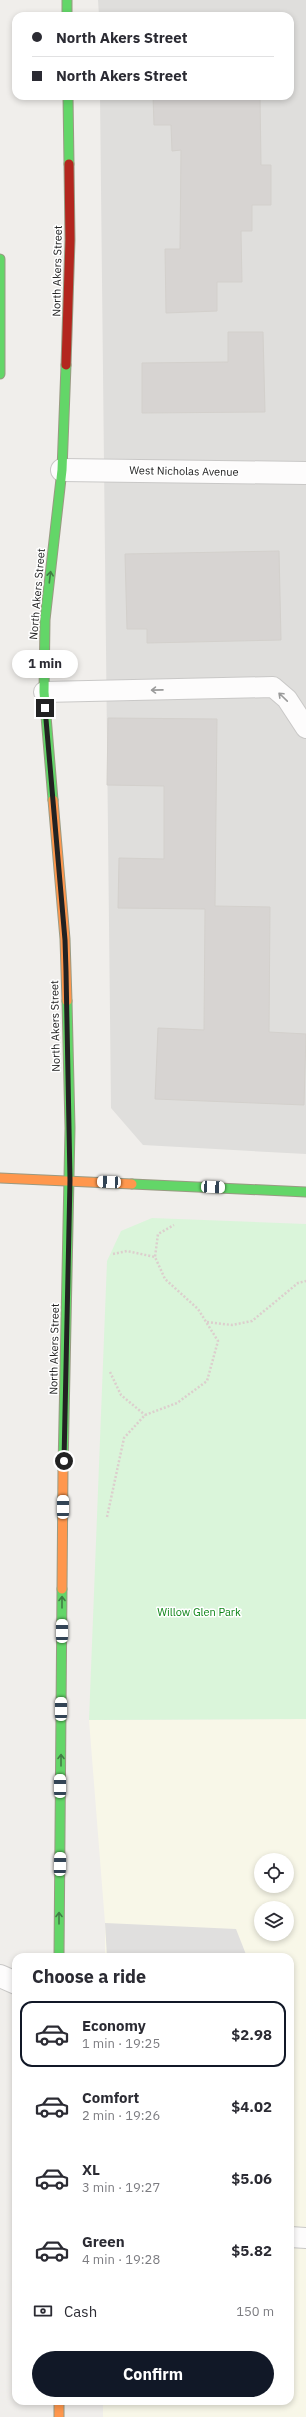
<!DOCTYPE html>
<meta charset="utf-8">
<style>
:root{--surface:#fff;--page:#f7f7f7;--text:#2b2b33;--muted:#7c7c81;--line:#e1e1e2;--accent:#111827}
body{margin:0;font-family:"IBM Plex Sans",sans-serif;background:var(--page);color:var(--text);height:100vh;display:flex;flex-direction:column;font-size:15px;white-space:nowrap}
*{box-sizing:border-box;margin:0}
p{font-size:13px;color:var(--muted)}
.icon{flex:none;width:22px;height:22px;fill:none;stroke:currentColor;stroke-width:2;stroke-linecap:round;stroke-linejoin:round}
.map{position:relative;flex:1;overflow:hidden}
.details{position:absolute;left:12px;top:1953px;width:282px;height:452px;display:flex;flex-direction:column;background:var(--surface);border-radius:12px;box-shadow:0 2px 6px #0003}
.details>*{flex:none}
.top-card{position:absolute;left:12px;top:12px;width:282px;height:88px;border-radius:12px;box-shadow:0 2px 6px #0003;display:grid;align-content:center;height:88px;padding:0 20px;background:var(--surface)}
.buttons{position:absolute;left:254px;top:1853px;display:grid;gap:8px}
.buttons a{display:grid;place-items:center;width:40px;height:40px;border-radius:50%;background:var(--surface);box-shadow:0 2px 6px #0003;font-size:20px}
.end{position:absolute;width:18px;height:18px;margin:-9px;border:5px solid #222;background:#fff;box-shadow:0 0 0 2px #fff}
.from{border-radius:50%}
.bubble{position:absolute;height:28px;border-radius:14px;background:var(--surface);box-shadow:0 2px 6px #0003;font-size:13px;font-weight:800;line-height:28px;text-align:center}
.car{position:absolute;width:12px;height:24px;margin:-12px -6px;border-radius:5px;box-shadow:0 0 3px 1px #0007;background:linear-gradient(#fff 24%,#345 0 40%,#fff 0 76%,#345 0 86%,#fff 0)}
.top-card b{display:flex;align-items:center;gap:14px;height:38px;font-size:15px}
.top-card b+b{border-top:1px solid var(--line)}
.top-card i{width:10px;height:10px;background:var(--text)}
ul{padding:0;list-style:none}
li{display:flex;align-items:center;gap:12px;height:66px;margin:0 8px 6px;padding:0 12px;border:2px solid transparent;border-radius:12px}
li div{flex:1}
li b{display:block;font-size:15px}
li em{font-style:normal;font-weight:800}
li.on{border-color:var(--accent)}
li>.icon{width:36px;height:36px;stroke-width:1.5}
h2{padding:0 20px;font-size:18px;line-height:48px}
.pay{display:flex;align-items:center;gap:10px;height:44px;padding:0 20px;font-size:15px}
.pay p{margin-inline-start:auto}
.button{display:flex;gap:8px;margin-top:auto;padding:8px 20px}
.button a{flex:1;height:46px;border-radius:24px;background:var(--accent);color:#fff;font-size:16px;font-weight:800;line-height:46px;text-align:center}
.map>svg:first-child{display:block}
.residential{fill:#dfdedc}
.education{fill:#f8f7e8;fill-rule:evenodd}
.park{fill:#daf5da}
.parking{fill:#e0dfde}
.building{fill:#d7d4d2;stroke:#d3d0cc}
.lines{fill:none;stroke-linecap:round;stroke-linejoin:round}
.lane-casing{stroke:#c9c8c7;stroke-width:22}
.street-casing{stroke:#c9c8c7;stroke-width:24}
.fast-casing{stroke:#999a82;stroke-width:11}
.slow-casing{stroke:#999a82;stroke-width:11}
.jam-casing{stroke:#999a82;stroke-width:11}
.path{stroke:#dccecd;stroke-width:2.5;stroke-dasharray:2 2;stroke-linecap:butt}
.lane{stroke:#fdfcfc;stroke-width:20}
.street{stroke:#fdfcfc;stroke-width:22}
.fast{stroke:#63d668;stroke-width:9}
.slow{stroke:#ff974d;stroke-width:9}
.jam{stroke:#b3261e;stroke-width:9}
.oneway{stroke:#427c45}
.oneway2{stroke:#9a9a9a}
.route{stroke:#222;stroke-width:5}
.labels{text-anchor:middle;dominant-baseline:central;stroke-width:3;stroke-linejoin:round;paint-order:stroke}
.street-label{font-size:11px;fill:#222;stroke:#fff}
.park-label{font-size:11px;fill:#0c8416;stroke:#fff}
</style>
<div class="map">
<svg width="306" height="2417" viewBox="0 0 306 2417">
<rect width="100%" height="100%" fill="#f0eeeb"/>
<path class="residential" d="M 98,0 L 306,0 L 306,1154 L 143,1145 L 111,1108 L 100,96 L 290,96 L 290,16 L 99,16 Z"/>
<path class="education" d="M 306,1719 L 306,2417 L 103,2417 L 103,2401 L 290,2401 L 290,1957 L 105,1957 L 105,1923 L 89,1720 ZM 261,1860 L 287,1860 L 287,1886 L 261,1886 ZM 261,1908 L 287,1908 L 287,1934 L 261,1934 Z"/>
<path class="park" d="M 152,1218 L 306,1224 L 306,1719 L 89,1720 L 107,1261 L 121,1231 Z"/>
<path class="parking" d="M 105,1923 L 236,1929 L 247,1957 L 107,1957 Z
M 290,2075 L 293,2084 L 291,2370 L 290,2370 Z"/>
<path class="building" d="M 153,96 L 260,96 L 261,165 L 271,165 L 271,205 L 252,205 L 252,231 L 241,231 L 242,282 L 217,282 L 217,311 L 166,313 L 165,249 L 180,249 L 181,150 L 172,151 L 171,125 L 154,125 Z
M 228,332 L 263,332 L 265,412 L 142,413 L 142,363 L 228,362 Z
M 279,551 L 281,640 L 147,643 L 147,629 L 127,629 L 125,554 Z
M 108,718 L 217,719 L 215,906 L 270,907 L 269,1032 L 306,1034 L 304,1105 L 155,1099 L 158,1028 L 204,1030 L 205,909 L 118,908 L 119,858 L 164,859 L 164,786 L 107,785 Z"/>
<g class="lines">
<defs>
<path id="lane" d="M 44,692 L 273,687 L 287,699 L 306,728
M 290,2237 L 306,2238"/>
<path id="street" d="M 62,470 L 306,473
M 0,1976 L 16,1983"/>
<path id="fast" d="M 67,0 L 67,16
M 68,96 L 69,164
M 0,259 L 0,374
M 53,800 L 44,692 L 45,620 L 62,470 L 66,365
M 132,1184 L 306,1192
M 63,1469 L 70,1128 L 67,1001
M 59,1957 L 62,1589"/>
<path id="slow" d="M 53,800 L 65,939 L 67,1001
M 0,1178 L 132,1184
M 62,1589 L 63,1469
M 59,2401 L 59,2417"/>
<path id="jam" d="M 66,365 L 70,240 L 69,164"/>
</defs>
<use href="#lane" class="lane-casing"/>
<use href="#street" class="street-casing"/>
<use href="#fast" class="fast-casing"/>
<use href="#slow" class="slow-casing"/>
<use href="#jam" class="jam-casing"/>
<path class="path" d="M 113,1254 L 127,1251 L 155,1257
M 207,1322 L 232,1325 L 252,1321 L 298,1283 L 306,1281
M 110,1372 L 121,1395 L 145,1415
M 107,1517 L 124,1438 L 145,1415 L 177,1403 L 207,1381 L 218,1341 L 198,1309 L 165,1279 L 155,1257 L 158,1234 L 174,1225"/>
<use href="#lane" class="lane"/>
<use href="#street" class="street"/>
<use href="#fast" class="fast"/>
<use href="#slow" class="slow"/>
<use href="#jam" class="jam"/>
</g>
<defs><path id="oneway-shaft" d="M-6 0H5M1.5-3L5.5 0L1.5 3" fill="none" stroke-width="1.6" stroke-linecap="round" stroke-linejoin="round"/></defs>
<g class="oneway">
<use href="#oneway-shaft" transform="translate(50 577) rotate(-83)"/>
<use href="#oneway-shaft" transform="translate(62 1602) rotate(-90)"/>
<use href="#oneway-shaft" transform="translate(61 1760) rotate(-90)"/>
<use href="#oneway-shaft" transform="translate(59 1918) rotate(-90)"/>
</g>
<g class="oneway2">
<use href="#oneway-shaft" transform="translate(157 690) rotate(179)"/>
<use href="#oneway-shaft" transform="translate(283 697) rotate(-136)"/>
</g>
<g class="lines">
<path class="route" d="M 45,708 L 65,940 L 66,971 L 70,1180 L 64,1461"/>
</g>
<g class="labels">
<g class="street-label">
<text transform="translate(57 271) rotate(-89)">North Akers Street</text>
<text transform="translate(184 471) rotate(1)">West Nicholas Avenue</text>
<text transform="translate(37 594) rotate(-85)">North Akers Street</text>
<text transform="translate(55 1026) rotate(-91)">North Akers Street</text>
<text transform="translate(54 1349) rotate(-89)">North Akers Street</text>
</g>
<g class="park-label">
<text x="199" y="1612">Willow Glen Park</text>
</g>
</g>
</svg>
<div class="buttons">
<a><svg class="icon" aria-label="locate" viewBox="0 0 24 24"><circle cx="12" cy="12" r="6"/><path d="M12 2v4M12 18v4M2 12h4M18 12h4"/></svg></a>
<a><svg class="icon" aria-label="layers" viewBox="0 0 24 24"><path d="M12 4l9 5-9 5-9-5zM3 14l9 5 9-5"/></svg></a>
</div>
<i class="end from" style="left:64px;top:1461px"></i>
<i class="end" style="left:45px;top:708px"></i>
<div class="bubble" style="left:12px;top:650px;width:66px">1 min</div>
<i class="car" style="left:109px;top:1182px;rotate:273deg"></i>
<i class="car" style="left:213px;top:1187px;rotate:93deg"></i>
<i class="car" style="left:63px;top:1507px;rotate:0deg"></i>
<i class="car" style="left:62px;top:1631px;rotate:0deg"></i>
<i class="car" style="left:61px;top:1709px;rotate:0deg"></i>
<i class="car" style="left:60px;top:1786px;rotate:0deg"></i>
<i class="car" style="left:60px;top:1864px;rotate:1deg"></i>
<div class="top-card">
<b><i class="from"></i>North Akers Street</b>
<b><i></i>North Akers Street</b>
</div>
<section class="details">
<h2>Choose a ride</h2>
<ul>
<li class="on"><svg class="icon" aria-label="car" viewBox="0 0 24 24"><path d="M5 17H2v-5l4-1 3-4h7l3 4 3 1v5h-3M9 17h6M6 11h13"/><circle cx="7" cy="17" r="2"/><circle cx="17" cy="17" r="2"/></svg><div><b>Economy</b><p>1 min · 19:25</p></div><em>$2.98</em></li>
<li><svg class="icon" aria-label="car" viewBox="0 0 24 24"><path d="M5 17H2v-5l4-1 3-4h7l3 4 3 1v5h-3M9 17h6M6 11h13"/><circle cx="7" cy="17" r="2"/><circle cx="17" cy="17" r="2"/></svg><div><b>Comfort</b><p>2 min · 19:26</p></div><em>$4.02</em></li>
<li><svg class="icon" aria-label="car" viewBox="0 0 24 24"><path d="M5 17H2v-5l4-1 3-4h7l3 4 3 1v5h-3M9 17h6M6 11h13"/><circle cx="7" cy="17" r="2"/><circle cx="17" cy="17" r="2"/></svg><div><b>XL</b><p>3 min · 19:27</p></div><em>$5.06</em></li>
<li><svg class="icon" aria-label="car" viewBox="0 0 24 24"><path d="M5 17H2v-5l4-1 3-4h7l3 4 3 1v5h-3M9 17h6M6 11h13"/><circle cx="7" cy="17" r="2"/><circle cx="17" cy="17" r="2"/></svg><div><b>Green</b><p>4 min · 19:28</p></div><em>$5.82</em></li>
</ul>
<div class="pay"><svg class="icon" aria-label="cash" viewBox="0 0 24 24"><path d="M3 7h18v10H3z"/><circle cx="12" cy="12" r="2"/></svg>Cash<p>150 m</p></div>
<div class="button"><a>Confirm</a></div>
</section>
</div>
